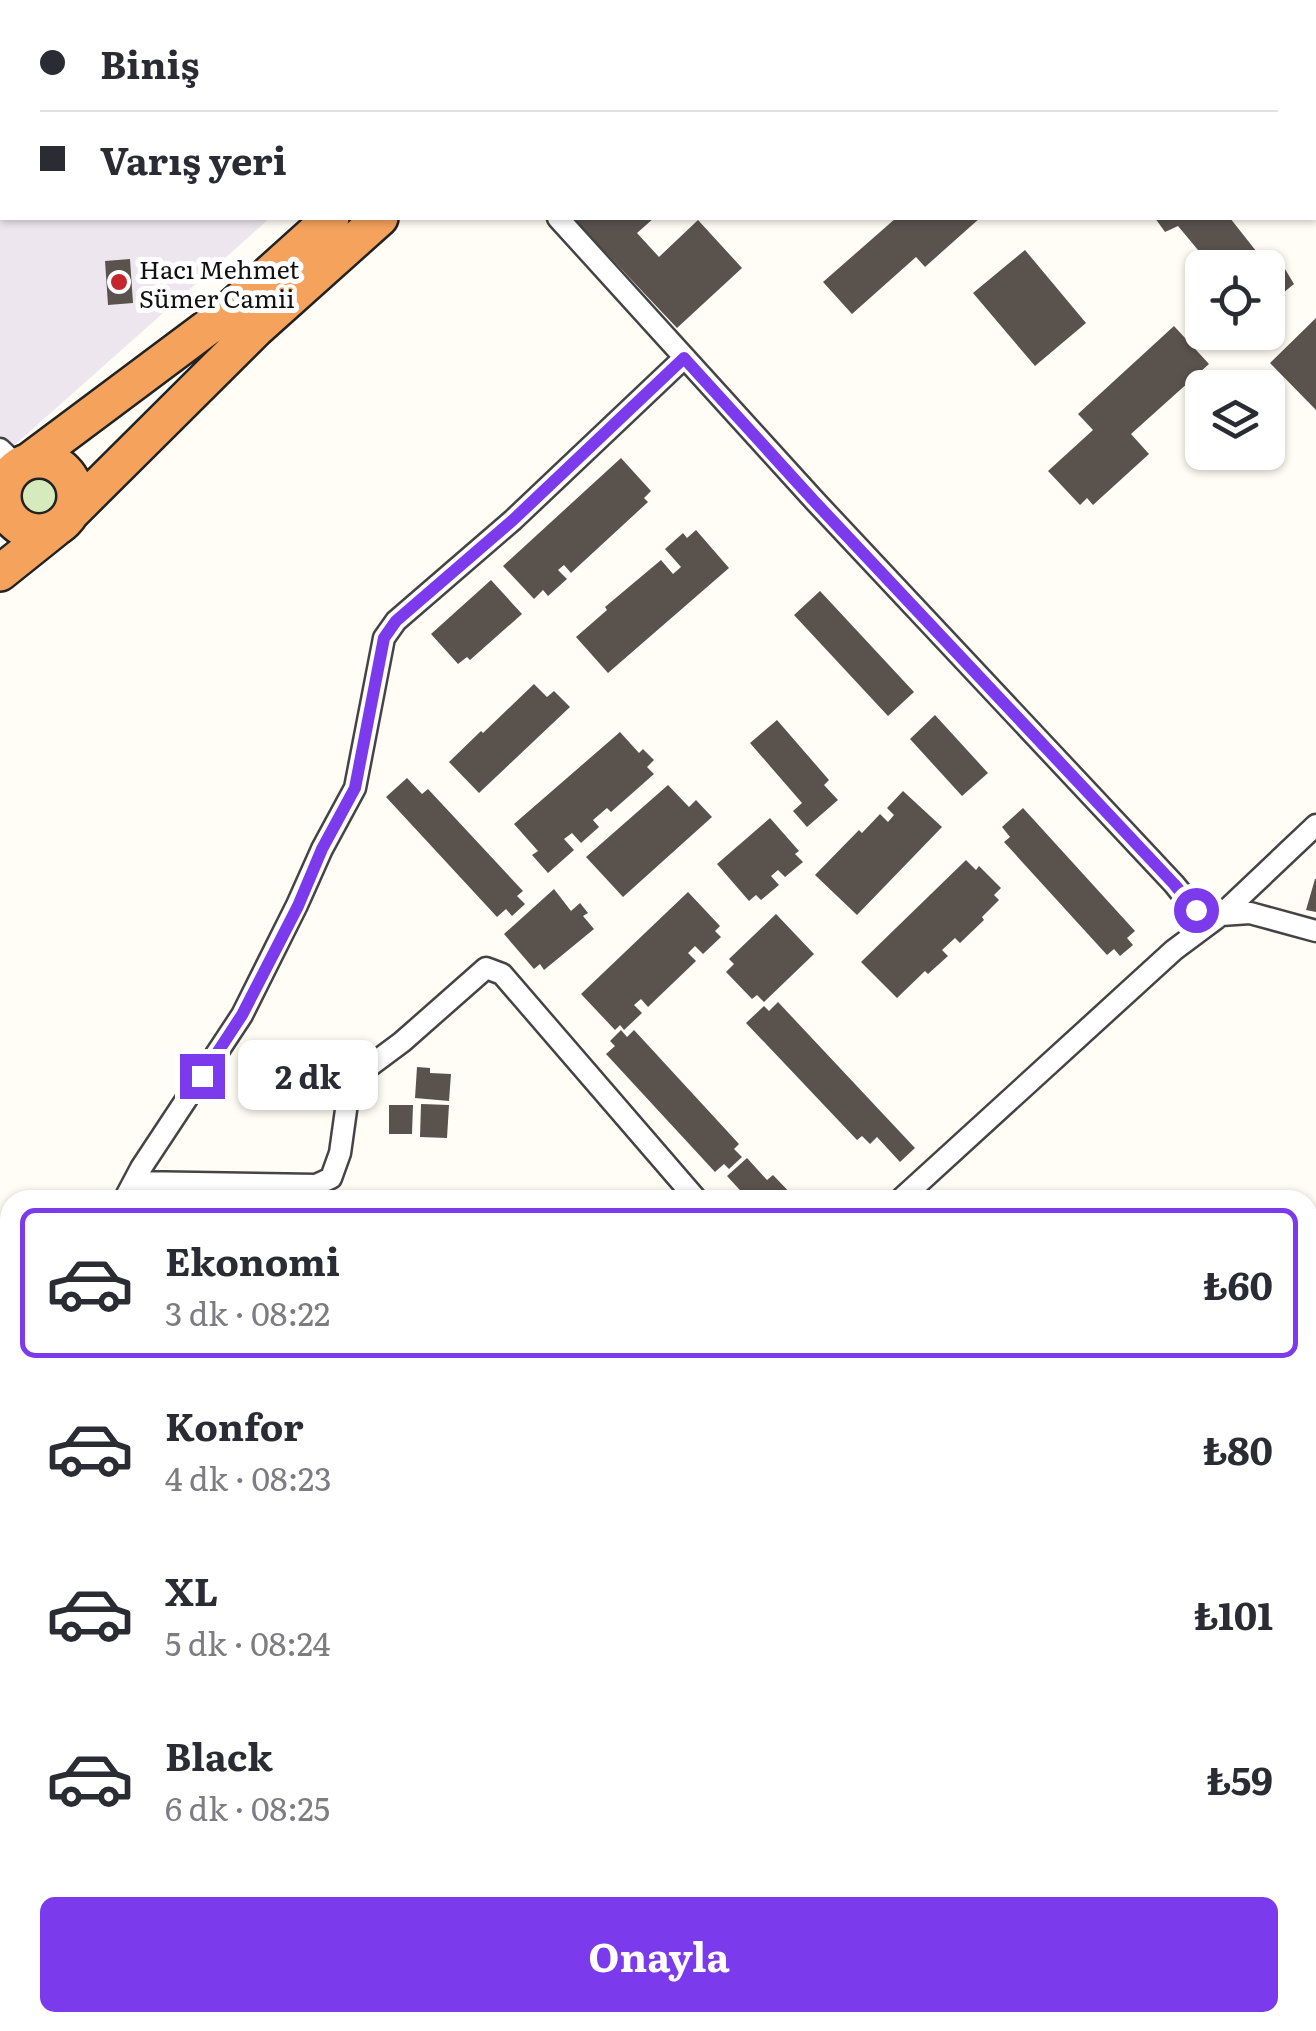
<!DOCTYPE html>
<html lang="tr">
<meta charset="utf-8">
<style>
:root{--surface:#fff;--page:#f2f2f3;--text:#2b2b33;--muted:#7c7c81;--line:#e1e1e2;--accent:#7c3aed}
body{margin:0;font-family:Literata,serif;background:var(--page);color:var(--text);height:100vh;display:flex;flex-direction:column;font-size:38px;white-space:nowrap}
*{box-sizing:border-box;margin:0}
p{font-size:32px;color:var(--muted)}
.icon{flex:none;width:55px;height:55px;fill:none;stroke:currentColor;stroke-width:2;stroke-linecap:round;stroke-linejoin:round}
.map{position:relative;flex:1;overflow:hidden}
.panel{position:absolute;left:0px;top:1190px;width:1318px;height:842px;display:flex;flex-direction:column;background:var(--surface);border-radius:30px 30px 0 0;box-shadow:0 2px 8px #0004}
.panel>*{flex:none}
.guide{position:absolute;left:0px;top:0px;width:1318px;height:220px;box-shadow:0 2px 8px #0004;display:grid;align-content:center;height:220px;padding:0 40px;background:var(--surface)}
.buttons{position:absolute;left:1185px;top:250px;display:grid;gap:20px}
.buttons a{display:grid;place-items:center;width:100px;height:100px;border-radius:15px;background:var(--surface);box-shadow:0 2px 8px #0004;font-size:50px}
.end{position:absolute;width:45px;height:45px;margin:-22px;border:12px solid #7c3aed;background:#fff;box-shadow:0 0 0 5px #fff}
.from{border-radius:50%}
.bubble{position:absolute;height:70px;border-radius:15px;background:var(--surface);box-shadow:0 2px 8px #0004;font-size:32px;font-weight:700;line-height:70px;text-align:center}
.guide b{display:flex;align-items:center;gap:35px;height:95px;font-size:38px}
.guide b+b{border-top:2px solid var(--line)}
.guide i{width:25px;height:25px;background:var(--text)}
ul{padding:18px 0 0;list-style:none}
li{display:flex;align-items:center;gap:30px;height:150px;margin:0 20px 15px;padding:0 20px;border:5px solid transparent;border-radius:15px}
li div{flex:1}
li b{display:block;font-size:38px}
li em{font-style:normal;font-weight:700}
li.current{border-color:var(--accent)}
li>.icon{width:90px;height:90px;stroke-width:1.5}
.primary-button{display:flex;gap:20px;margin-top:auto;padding:20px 40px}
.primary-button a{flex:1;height:115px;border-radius:15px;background:var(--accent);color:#fff;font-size:40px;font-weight:700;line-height:115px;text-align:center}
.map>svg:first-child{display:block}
.industrial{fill:#eee6ef}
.farmland{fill:#f6f3d4}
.green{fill:#d5ebbd}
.building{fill:#5a524d}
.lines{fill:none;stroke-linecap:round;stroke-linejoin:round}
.lane-casing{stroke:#444;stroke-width:15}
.street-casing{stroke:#444;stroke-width:25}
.highway-casing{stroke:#222;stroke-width:40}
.lane{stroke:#fff;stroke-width:10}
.street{stroke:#fff;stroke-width:20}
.highway{stroke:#f5a25d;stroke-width:35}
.route{stroke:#7c3aed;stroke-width:12}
.poi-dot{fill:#c4262e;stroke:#fff;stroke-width:4}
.labels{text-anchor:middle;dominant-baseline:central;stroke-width:10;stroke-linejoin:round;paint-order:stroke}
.poi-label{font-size:25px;fill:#111;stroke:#fff;text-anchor:start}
</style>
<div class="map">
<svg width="1316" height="2031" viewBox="0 0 1316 2031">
<rect width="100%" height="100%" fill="#fffdf5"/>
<path class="industrial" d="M 0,0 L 514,0 L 511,2 L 2,2 L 2,218 L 270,218 L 0,458 Z"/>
<path class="farmland" d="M 1316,1380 L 1316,2031 L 0,2031 L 0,1958 L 10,1954 L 10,2022 L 1308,2022 L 1308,1384 Z"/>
<path class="green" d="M17 497a23 23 0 1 1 46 0a23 23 0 1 1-46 0Z"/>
<path class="building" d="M 573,218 L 654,218 L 637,233 L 659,257 L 698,220 L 742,268 L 677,328 Z
M 896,218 L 980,218 L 925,267 L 916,257 L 852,314 L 823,282 Z
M 1155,218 L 1230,218 L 1264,261 L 1276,254 L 1294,284 L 1268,305 L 1268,268 L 1213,268 L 1178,226 L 1165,232 Z
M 1025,250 L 1086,323 L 1035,366 L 973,293 Z
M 130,259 L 133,303 L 108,305 L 105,261 Z
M 1316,318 L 1316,410 L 1270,363 Z
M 1174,326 L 1209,364 L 1131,434 L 1149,454 L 1093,505 L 1087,498 L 1080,505 L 1048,471 L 1093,430 L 1078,414 Z
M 621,458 L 651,491 L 644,498 L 648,502 L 571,573 L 564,565 L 558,570 L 567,579 L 548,596 L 543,590 L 534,599 L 503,566 Z
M 696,530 L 729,568 L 608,673 L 576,637 L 607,610 L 605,607 L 661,560 L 673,574 L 681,567 L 665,549 L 683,533 L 687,538 Z
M 491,580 L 522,614 L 470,660 L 467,657 L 458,664 L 431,634 Z
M 820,591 L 914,692 L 888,716 L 794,615 Z
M 534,684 L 547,697 L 554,691 L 570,707 L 479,793 L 449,762 L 481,731 L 483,733 Z
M 935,715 L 988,773 L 962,796 L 910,739 Z
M 777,720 L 829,780 L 824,785 L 838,800 L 807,827 L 793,811 L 802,803 L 750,743 Z
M 620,732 L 639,753 L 643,749 L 654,760 L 647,767 L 654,774 L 611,812 L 607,808 L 593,820 L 599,827 L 581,843 L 572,833 L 564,839 L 574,850 L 548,873 L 532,855 L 538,851 L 514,824 Z
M 407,778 L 422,794 L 428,789 L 523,891 L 517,896 L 525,904 L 512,916 L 506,909 L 497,917 L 386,797 Z
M 668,785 L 689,807 L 696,800 L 712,817 L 623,897 L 586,857 Z
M 903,791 L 942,827 L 857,915 L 815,875 L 859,830 L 862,833 L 880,814 L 888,822 L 894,815 L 887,808 Z
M 1023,808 L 1135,931 L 1127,938 L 1133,945 L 1120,956 L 1114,949 L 1107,955 L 1004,842 L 1010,837 L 1002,827 Z
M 770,818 L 799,851 L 795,854 L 803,862 L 785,877 L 778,870 L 771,876 L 779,885 L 761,900 L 756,895 L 749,901 L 717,864 Z
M 966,860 L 976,870 L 979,866 L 1001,888 L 994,895 L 999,900 L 982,917 L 984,920 L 960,943 L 955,938 L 942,950 L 948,956 L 928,974 L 925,971 L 897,998 L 861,962 Z
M 1315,879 L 1316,879 L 1316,912 L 1306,910 Z
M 554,889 L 571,911 L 580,903 L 588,913 L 583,916 L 594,929 L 544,970 L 540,964 L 534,969 L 504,934 Z
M 688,892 L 720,926 L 715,931 L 721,937 L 703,954 L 695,946 L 688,953 L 696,961 L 648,1007 L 641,999 L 634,1005 L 642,1013 L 624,1030 L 620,1025 L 615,1030 L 581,994 Z
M 776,914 L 814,954 L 764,1002 L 757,995 L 752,999 L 726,972 L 734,964 L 729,959 Z
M 778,1002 L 915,1148 L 900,1162 L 877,1137 L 870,1144 L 862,1136 L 857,1140 L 746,1023 L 764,1006 L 769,1011 Z
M 621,1030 L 627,1037 L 634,1030 L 739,1144 L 734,1149 L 742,1157 L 729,1169 L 724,1164 L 715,1172 L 606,1054 L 615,1046 L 610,1041 Z
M 417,1067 L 430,1068 L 430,1073 L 451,1074 L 449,1101 L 415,1098 Z
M 421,1104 L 449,1105 L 447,1138 L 420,1137 Z
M 389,1105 L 413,1105 L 412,1134 L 389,1134 Z
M 747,1158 L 767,1180 L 773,1175 L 797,1200 L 749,1200 L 727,1176 Z"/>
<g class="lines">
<defs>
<path id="lane" d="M 175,2 L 178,0
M 0,169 L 2,167"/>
<path id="street" d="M 1309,0 L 1312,2
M 558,218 L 815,501 L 1174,884 L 1196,911 L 1221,915 L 1250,913 L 1316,931
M 0,449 L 18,466
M 134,1182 L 316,1185 L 331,1178 L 340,1153 L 347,1103 L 363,1071 L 402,1042 L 486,968 L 502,974 L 697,1200
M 124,1200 L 141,1168 L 242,1015 L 297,905 L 322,849 L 355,788 L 384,638 L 396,621 L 513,520 L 684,358
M 900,1200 L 1174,950 L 1221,915 L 1316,825
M 0,1488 L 10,1464"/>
<path id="highway" d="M 570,2 L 572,0
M 622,2 L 625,0
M3 496a36 36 0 1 1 72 0a36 36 0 1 1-72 0Z
M 29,461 L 219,319 L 331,218
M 72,512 L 256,329 L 380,218
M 0,573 L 55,529"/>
</defs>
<use href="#lane" class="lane-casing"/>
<use href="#street" class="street-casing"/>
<use href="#highway" class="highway-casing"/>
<use href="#lane" class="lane"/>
<use href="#street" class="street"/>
<use href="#highway" class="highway"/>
</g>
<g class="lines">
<path class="route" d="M 202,1076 L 242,1015 L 298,906 L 322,849 L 355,788 L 384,638 L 396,621 L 513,520 L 684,358 L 815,502 L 1174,884 L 1196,910"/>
</g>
<circle class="poi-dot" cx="119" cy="282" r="10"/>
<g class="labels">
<g class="poi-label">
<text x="139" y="268">Hacı Mehmet<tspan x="139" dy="29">Sümer Camii</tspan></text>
</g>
</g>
</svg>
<div class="buttons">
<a><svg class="icon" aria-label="locate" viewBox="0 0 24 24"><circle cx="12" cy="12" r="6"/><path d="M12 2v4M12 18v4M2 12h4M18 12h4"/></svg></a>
<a><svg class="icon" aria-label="layers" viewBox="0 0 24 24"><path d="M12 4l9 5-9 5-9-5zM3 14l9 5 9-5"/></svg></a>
</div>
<i class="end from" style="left:1196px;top:910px"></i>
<i class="end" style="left:202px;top:1076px"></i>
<div class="bubble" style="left:238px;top:1040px;width:140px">2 dk</div>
<div class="guide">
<b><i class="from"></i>Biniş</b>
<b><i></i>Varış yeri</b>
</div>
<section class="panel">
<ul>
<li class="current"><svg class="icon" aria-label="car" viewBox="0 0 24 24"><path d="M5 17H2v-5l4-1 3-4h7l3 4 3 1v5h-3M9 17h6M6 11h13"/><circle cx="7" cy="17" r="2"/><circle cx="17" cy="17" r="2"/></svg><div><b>Ekonomi</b><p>3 dk · 08:22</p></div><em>₺60</em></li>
<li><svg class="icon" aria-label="car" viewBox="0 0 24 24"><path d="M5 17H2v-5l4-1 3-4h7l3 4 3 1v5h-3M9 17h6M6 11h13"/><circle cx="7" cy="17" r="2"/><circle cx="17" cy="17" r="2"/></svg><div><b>Konfor</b><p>4 dk · 08:23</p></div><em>₺80</em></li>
<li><svg class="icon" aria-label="car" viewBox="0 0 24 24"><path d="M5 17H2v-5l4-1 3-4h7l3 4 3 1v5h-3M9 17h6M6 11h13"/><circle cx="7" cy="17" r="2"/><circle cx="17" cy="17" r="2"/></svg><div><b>XL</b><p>5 dk · 08:24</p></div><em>₺101</em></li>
<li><svg class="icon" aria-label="car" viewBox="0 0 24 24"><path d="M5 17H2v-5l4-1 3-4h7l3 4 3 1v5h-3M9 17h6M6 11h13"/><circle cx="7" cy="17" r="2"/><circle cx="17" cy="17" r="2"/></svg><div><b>Black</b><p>6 dk · 08:25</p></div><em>₺59</em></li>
</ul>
<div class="primary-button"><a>Onayla</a></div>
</section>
</div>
